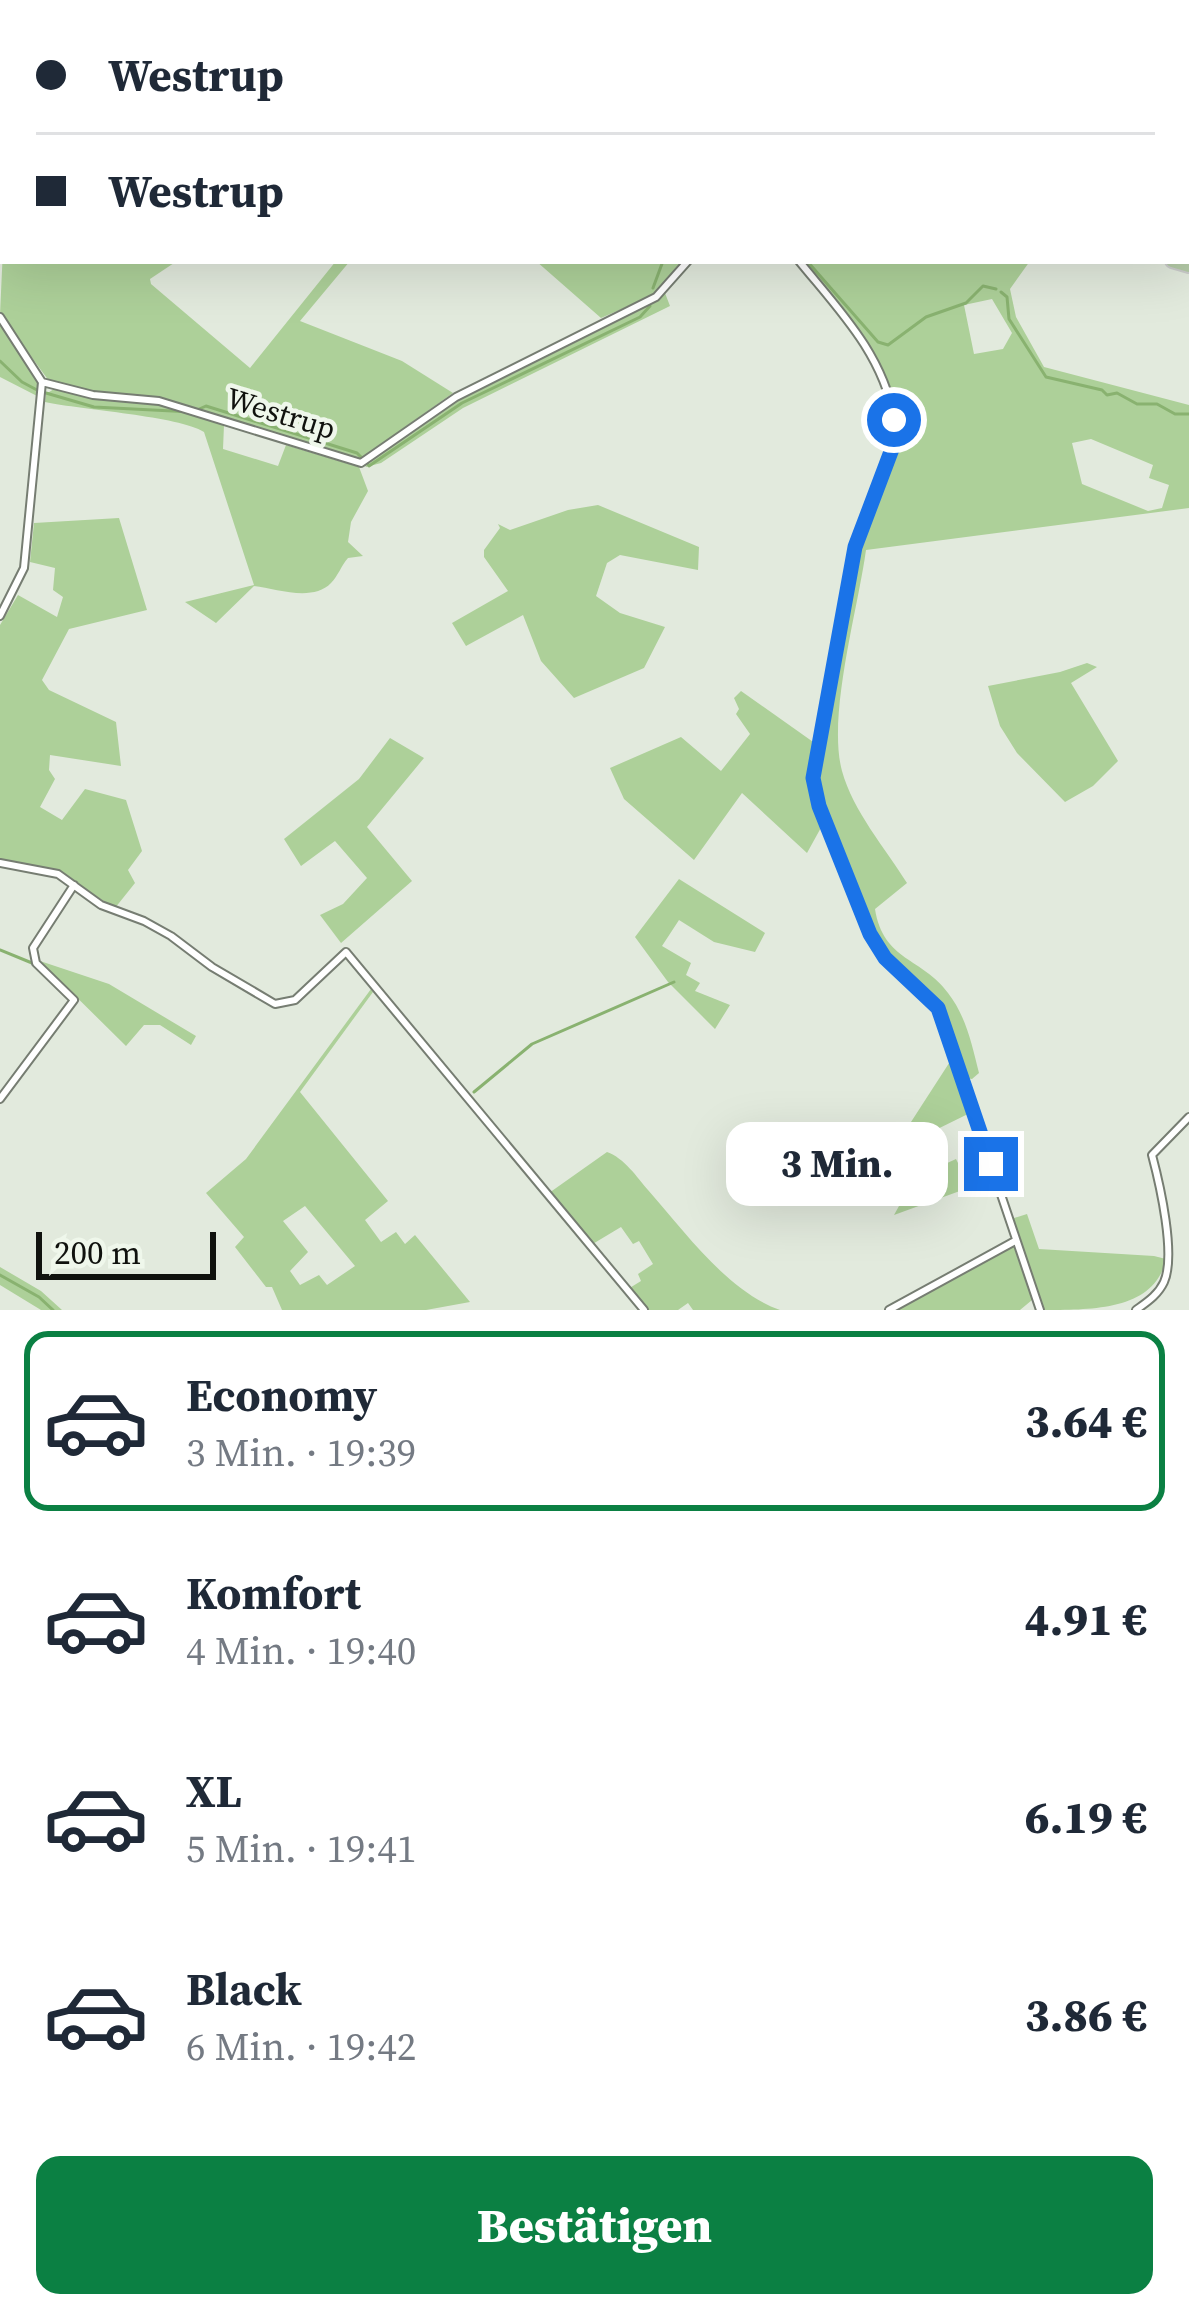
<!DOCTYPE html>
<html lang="de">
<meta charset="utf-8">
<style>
:root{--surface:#fff;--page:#f2f2f3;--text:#1f2937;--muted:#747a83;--line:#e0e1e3;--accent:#0b8043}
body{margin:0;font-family:"Source Serif 4",serif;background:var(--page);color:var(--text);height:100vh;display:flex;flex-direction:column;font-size:45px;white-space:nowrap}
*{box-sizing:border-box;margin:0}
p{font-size:39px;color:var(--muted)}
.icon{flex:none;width:66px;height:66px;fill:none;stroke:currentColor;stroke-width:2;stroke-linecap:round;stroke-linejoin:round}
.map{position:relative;height:1310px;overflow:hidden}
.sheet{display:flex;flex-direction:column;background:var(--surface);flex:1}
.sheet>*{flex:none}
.top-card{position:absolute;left:0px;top:0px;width:1191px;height:264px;box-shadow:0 12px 48px #0002;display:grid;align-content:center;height:264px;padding:0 36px;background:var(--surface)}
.scale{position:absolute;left:36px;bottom:30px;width:180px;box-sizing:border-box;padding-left:12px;border:6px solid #10120e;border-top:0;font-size:33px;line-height:42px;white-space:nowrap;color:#10120e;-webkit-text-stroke:9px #eff7eb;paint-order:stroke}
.end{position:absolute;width:54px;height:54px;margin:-27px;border:15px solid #1a73e8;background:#fff;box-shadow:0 0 0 6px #fff}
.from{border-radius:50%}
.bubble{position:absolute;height:84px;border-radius:24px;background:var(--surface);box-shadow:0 12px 48px #0002;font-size:39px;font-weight:800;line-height:84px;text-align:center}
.top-card b{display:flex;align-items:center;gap:42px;height:114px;font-size:45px}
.top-card b+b{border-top:3px solid var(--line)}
.top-card i{width:30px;height:30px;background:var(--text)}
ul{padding:21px 0 0;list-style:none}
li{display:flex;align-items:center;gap:36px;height:180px;margin:0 24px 18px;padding:0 12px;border:6px solid transparent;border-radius:24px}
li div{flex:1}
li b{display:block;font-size:45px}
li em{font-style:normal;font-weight:800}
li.current{border-color:var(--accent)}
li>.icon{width:108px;height:108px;stroke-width:1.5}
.button{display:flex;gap:24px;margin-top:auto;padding:24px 36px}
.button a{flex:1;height:138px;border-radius:24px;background:var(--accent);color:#fff;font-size:48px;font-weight:800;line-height:138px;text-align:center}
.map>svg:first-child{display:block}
.green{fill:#add099;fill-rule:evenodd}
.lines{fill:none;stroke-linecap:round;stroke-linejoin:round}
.stream{stroke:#89b270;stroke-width:3}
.street-casing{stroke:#767d72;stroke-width:10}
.secondary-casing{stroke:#767d72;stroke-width:14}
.primary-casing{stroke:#cacbca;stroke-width:16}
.street{stroke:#fff;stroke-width:6}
.secondary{stroke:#dae4d3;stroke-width:9}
.primary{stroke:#b4caa7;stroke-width:12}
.route{stroke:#1a73e8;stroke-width:15}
.labels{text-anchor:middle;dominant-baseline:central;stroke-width:9;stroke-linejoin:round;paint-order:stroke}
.street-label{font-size:30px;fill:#10120e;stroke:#eff7eb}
</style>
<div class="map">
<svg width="1189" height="1310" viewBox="0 0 1189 1310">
<rect width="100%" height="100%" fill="#e2eadd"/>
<path class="green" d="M 3,249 L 3,261 L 177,261 L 150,279 L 151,284 L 250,368 L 336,261 L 350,261 L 300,321 L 402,361 L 453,393 L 360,459 L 160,399 L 79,390 L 49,381 L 0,314 Z
M 536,261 L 685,261 L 654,295 L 601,318 Z
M 801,261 L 1030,261 L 1010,289 L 1016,317 L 1044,367 L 1189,405 L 1189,508 L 866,550 C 858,609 827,716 842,771 C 853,811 885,848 907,883 L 875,909 C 883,961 923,958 948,993 C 966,1016 972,1045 979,1073 L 972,1079 L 965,1078 L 938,1007 L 885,957 L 872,933 L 823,805 L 815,774 L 857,549 L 894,449 L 896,419 L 881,367 L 865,340 ZM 992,299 L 1012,333 L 1003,349 L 974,354 L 964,305 ZM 1091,439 L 1153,465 L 1149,478 L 1169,485 L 1162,508 L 1148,511 L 1082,484 L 1072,443 Z
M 665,293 L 670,306 L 463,408 L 381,463 L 366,467 L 363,463 L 457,397 Z
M 0,322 L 39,382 L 39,397 L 0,377 Z
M 54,389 C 88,400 124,397 159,404 C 182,408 203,417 224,425 L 223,449 L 278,466 L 286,445 L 359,467 L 368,491 L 351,522 L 348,542 L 363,556 L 348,558 C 341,566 338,576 331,583 C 313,602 277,589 254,586 L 216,623 L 185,602 L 254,585 L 204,432 C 179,416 82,410 45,402 L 46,394 Z
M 598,505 L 699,547 L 698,570 L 620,555 L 607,563 L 596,596 L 620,613 L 665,627 L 644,668 L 574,698 L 541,661 L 523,615 L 466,646 L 452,623 L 508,591 L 484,557 L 484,550 L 500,528 L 498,524 L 510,530 L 568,510 Z
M 119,518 L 147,610 L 69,629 L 42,680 L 49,690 L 116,722 L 121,766 L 50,755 L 49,770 L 55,779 L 40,807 L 62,820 L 85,789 L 126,800 L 142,851 L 128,870 L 135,883 L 115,908 L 59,873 L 0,862 L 0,625 L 18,595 L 57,617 L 63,597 L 53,590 L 55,568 L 30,562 L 34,523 Z
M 1087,663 L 1097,667 L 1071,683 L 1118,761 L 1093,786 L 1065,802 L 1017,753 L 1000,726 L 988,686 L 1060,672 Z
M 741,691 L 816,744 L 809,774 L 823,824 L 807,853 L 742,793 L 694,860 L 624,799 L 610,768 L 681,737 L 721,771 L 750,734 L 736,714 L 739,709 L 734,698 Z
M 390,738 L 424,758 L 367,827 L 412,881 L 341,943 L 320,915 L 343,904 L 367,878 L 335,841 L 301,866 L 284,839 L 359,779 Z
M 679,879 L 765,933 L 755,952 L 714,942 L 679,920 L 662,946 L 691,963 L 686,975 L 700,983 L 695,991 L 730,1005 L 715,1029 L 668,982 L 635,937 Z
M 40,961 L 109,984 L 196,1036 L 191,1045 L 160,1025 L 144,1025 L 126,1046 Z
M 371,989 L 373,992 L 300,1092 L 388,1201 L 365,1220 L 381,1242 L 396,1232 L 405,1244 L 415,1235 L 470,1302 L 426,1310 L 282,1310 L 272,1287 L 266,1287 L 235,1247 L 244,1237 L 206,1193 L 246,1159 ZM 305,1206 L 355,1266 L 327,1285 L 319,1275 L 300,1285 L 290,1271 L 308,1252 L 283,1221 Z
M 953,1057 L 970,1113 L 907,1144 L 921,1175 L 956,1159 L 962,1171 L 984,1160 L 990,1180 L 894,1215 L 904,1197 L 889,1156 Z
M 607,1152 C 624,1158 637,1177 648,1190 C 686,1233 727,1291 780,1310 L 693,1310 L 688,1303 L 678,1310 L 646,1310 L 628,1289 L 641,1281 L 638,1274 L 653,1264 L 639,1241 L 633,1244 L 621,1227 L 591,1245 L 549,1193 Z
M 1027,1214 L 1039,1249 L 1154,1256 L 1166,1259 C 1155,1310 1094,1310 1042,1310 L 1011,1219 Z
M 1013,1244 L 1032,1300 L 1020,1310 L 894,1310 Z
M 0,1267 L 41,1291 L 62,1310 L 41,1310 L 0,1285 Z"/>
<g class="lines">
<path class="stream" d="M 612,3 L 614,0
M 807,261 L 878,342 L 888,345 L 926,317 L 966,303 L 983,286 L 996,289
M 653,288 L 663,261
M 1001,292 L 1007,297 L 1009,319 L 1046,377 L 1102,390 L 1107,395 L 1117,393 L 1137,404 L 1157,404 L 1175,414 L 1189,414
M 0,361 L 22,382 L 37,390
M 46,393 L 94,407 L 192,412
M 197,410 L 206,406 L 357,453 L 363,459
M 367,463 L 369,466 L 462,403 L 640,317 L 650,306
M 0,950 L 32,963
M 474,1092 L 532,1044 L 674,982
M 0,1275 L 39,1297 L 53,1310"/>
<defs>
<path id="street" d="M 121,0 L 125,3
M 196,3 L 198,0
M 820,3 L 824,0
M 0,33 L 3,31
M 0,51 L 3,48
M 0,142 L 3,139
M 0,203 L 3,202
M 799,261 C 838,309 883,354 894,418 C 901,461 864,507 855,550 C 839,625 827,702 813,778 L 815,791 L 870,934 L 885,958 L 938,1008 L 1040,1310
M 0,317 L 42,382
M 42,382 L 93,395 L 159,401 L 361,463 L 456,397 L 656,297 L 688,261
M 0,616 L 24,568 L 42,382
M 0,863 L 58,874 L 101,905 L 144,921 L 171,936 L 212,967 L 275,1004 L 295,1000 L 346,952 L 644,1310
M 0,1099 L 74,1000 L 36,963 L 33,948 L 74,885
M 889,1310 L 1015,1241
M 1136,1310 C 1147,1302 1158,1295 1164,1282 C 1176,1255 1160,1185 1152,1155 L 1189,1117"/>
<path id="secondary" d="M 581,0 L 583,3"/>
<path id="primary" d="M 0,11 L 3,13
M 1172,261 L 1189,266"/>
</defs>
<use href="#street" class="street-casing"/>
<use href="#secondary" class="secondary-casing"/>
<use href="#primary" class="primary-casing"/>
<use href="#street" class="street"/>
<use href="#secondary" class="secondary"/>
<use href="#primary" class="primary"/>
</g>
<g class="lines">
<path class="route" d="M 894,420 L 892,449 L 855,547 L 813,778 L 819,806 L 870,934 L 885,958 L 938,1008 L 991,1164"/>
</g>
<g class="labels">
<g class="street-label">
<text transform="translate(281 413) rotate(17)">Westrup</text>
</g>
</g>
</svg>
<div class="scale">200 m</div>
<i class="end from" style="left:894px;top:420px"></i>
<i class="end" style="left:991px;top:1164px"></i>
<div class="bubble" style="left:726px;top:1122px;width:222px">3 Min.</div>
<div class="top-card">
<b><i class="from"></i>Westrup</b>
<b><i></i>Westrup</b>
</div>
</div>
<section class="sheet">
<ul>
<li class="current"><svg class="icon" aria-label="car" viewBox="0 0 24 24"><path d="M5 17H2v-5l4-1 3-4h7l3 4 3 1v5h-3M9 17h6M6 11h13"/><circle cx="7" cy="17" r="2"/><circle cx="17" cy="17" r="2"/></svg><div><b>Economy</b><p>3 Min. · 19:39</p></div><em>3.64 €</em></li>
<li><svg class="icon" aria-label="car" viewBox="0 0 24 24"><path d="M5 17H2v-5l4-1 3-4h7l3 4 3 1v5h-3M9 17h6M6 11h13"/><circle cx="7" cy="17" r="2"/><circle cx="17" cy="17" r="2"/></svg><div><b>Komfort</b><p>4 Min. · 19:40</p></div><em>4.91 €</em></li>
<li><svg class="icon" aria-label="car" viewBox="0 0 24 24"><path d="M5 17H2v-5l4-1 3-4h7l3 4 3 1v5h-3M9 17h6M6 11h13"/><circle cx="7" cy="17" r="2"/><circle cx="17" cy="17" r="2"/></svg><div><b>XL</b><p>5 Min. · 19:41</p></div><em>6.19 €</em></li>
<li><svg class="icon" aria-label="car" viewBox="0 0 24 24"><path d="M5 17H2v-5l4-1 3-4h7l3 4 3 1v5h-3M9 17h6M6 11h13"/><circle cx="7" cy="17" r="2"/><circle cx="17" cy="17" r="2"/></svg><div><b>Black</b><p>6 Min. · 19:42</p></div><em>3.86 €</em></li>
</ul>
<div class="button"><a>Bestätigen</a></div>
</section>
